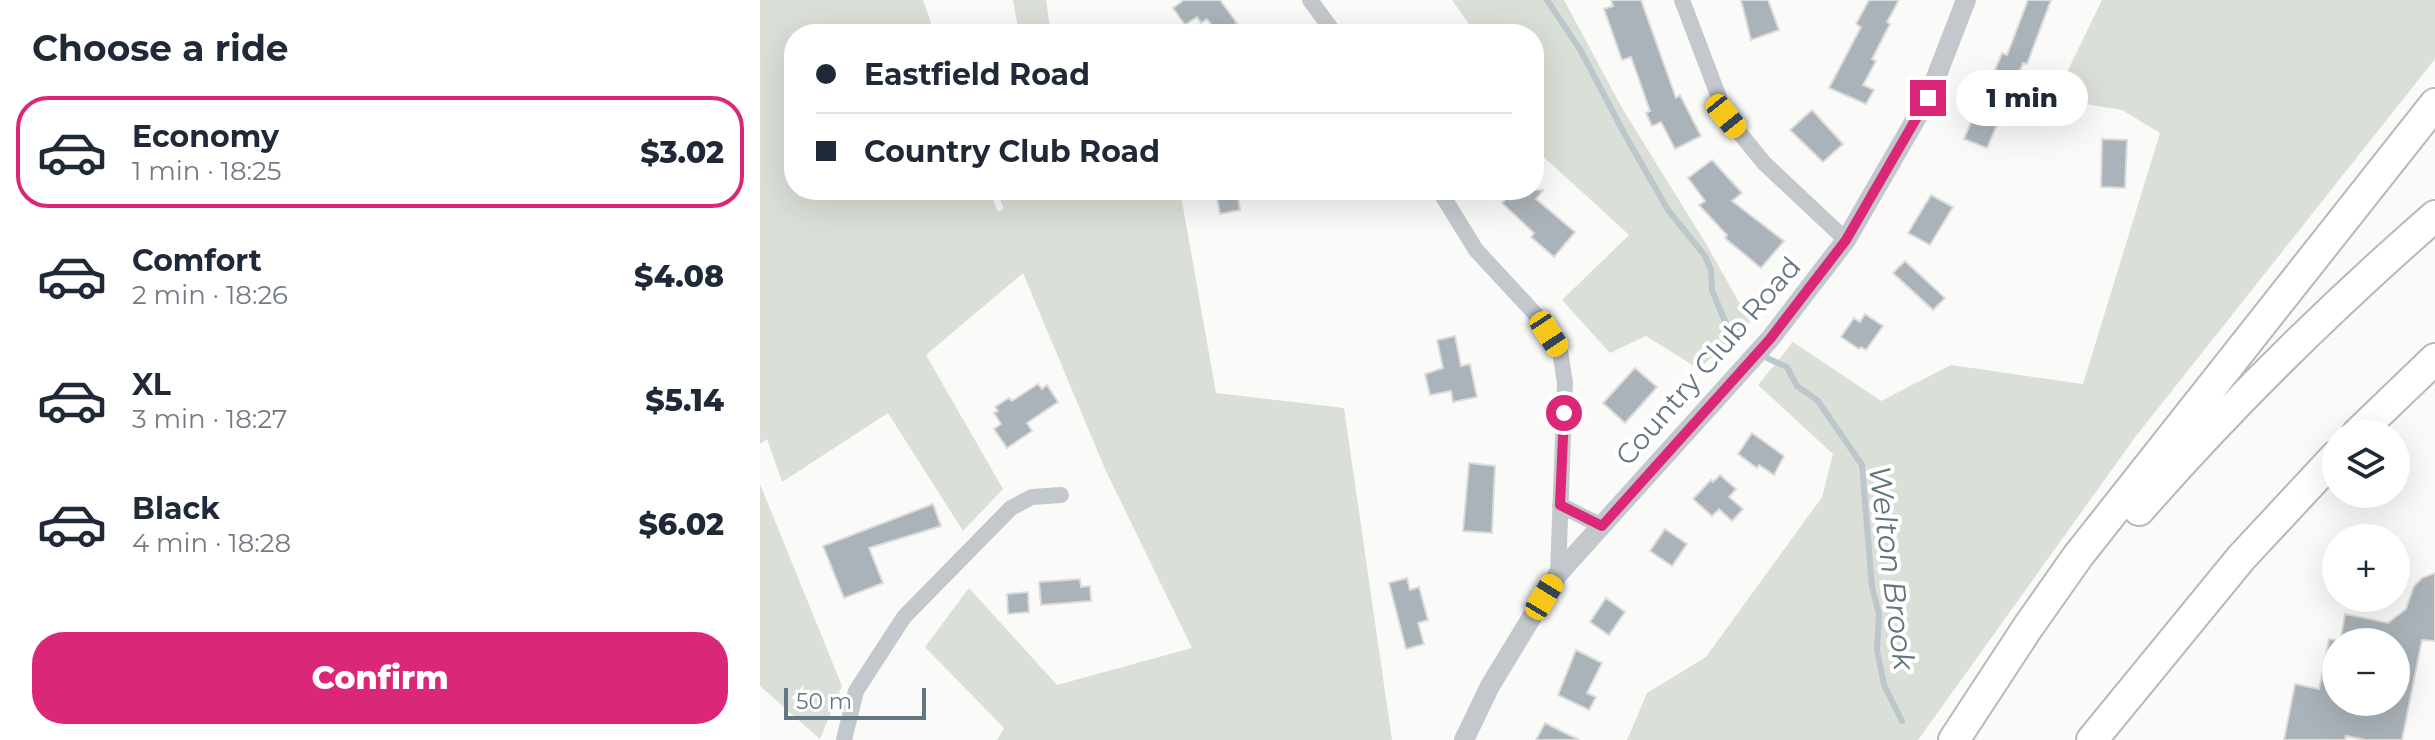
<!DOCTYPE html>
<meta charset="utf-8">
<style>
:root{--surface:#fff;--page:#f6f6f7;--text:#1f2937;--muted:#747a83;--line:#e0e1e3;--accent:#db2777}
body{margin:0;font-family:Montserrat,sans-serif;background:var(--page);color:var(--text);height:100vh;display:flex;flex-direction:column;font-size:30px;white-space:nowrap}
*{box-sizing:border-box;margin:0}
p{font-size:26px;color:var(--muted)}
.icon{flex:none;width:44px;height:44px;fill:none;stroke:currentColor;stroke-width:2;stroke-linecap:round;stroke-linejoin:round}
.map{position:relative;flex:1;overflow:hidden}
.details{display:flex;flex-direction:column;background:var(--surface);width:760px}
.details>*{flex:none}
.top-card{position:absolute;left:24px;top:24px;width:760px;height:176px;border-radius:32px;box-shadow:0 8px 32px #0002;display:grid;align-content:center;height:176px;padding:0 32px;background:var(--surface)}
.controls{position:absolute;left:1562px;top:420px;display:grid;gap:16px}
.controls a{display:grid;place-items:center;width:88px;height:88px;border-radius:50%;background:var(--surface);box-shadow:0 8px 32px #0002;font-size:40px}
.scale{position:absolute;left:24px;bottom:20px;width:142px;box-sizing:border-box;padding-left:8px;border:4px solid #657683;border-top:0;font-size:22px;line-height:28px;white-space:nowrap;color:#657683;-webkit-text-stroke:6px #fff;paint-order:stroke}
.end{position:absolute;width:36px;height:36px;margin:-18px;border:10px solid #db2777;background:#fff;box-shadow:0 0 0 4px #fff}
.from{border-radius:50%}
.bubble{position:absolute;height:56px;border-radius:28px;background:var(--surface);box-shadow:0 8px 32px #0002;font-size:26px;font-weight:800;line-height:56px;text-align:center}
.car{position:absolute;width:24px;height:48px;margin:-24px -12px;border-radius:10px;box-shadow:0 0 6px 2px #0007;background:linear-gradient(#f5c518 24%,#345 0 40%,#f5c518 0 76%,#345 0 86%,#f5c518 0)}
.top-card b{display:flex;align-items:center;gap:28px;height:76px;font-size:30px}
.top-card b+b{border-top:2px solid var(--line)}
.top-card i{width:20px;height:20px;background:var(--text)}
ul{padding:0;list-style:none}
li{display:flex;align-items:center;gap:24px;height:112px;margin:0 16px 12px;padding:0 16px;border:4px solid transparent;border-radius:32px}
li div{flex:1}
li b{display:block;font-size:30px}
li em{font-style:normal;font-weight:800}
li.on{border-color:var(--accent)}
li>.icon{width:72px;height:72px;stroke-width:1.5}
h2{padding:0 32px;font-size:36px;line-height:96px}
.cta{display:flex;gap:16px;margin-top:auto;padding:16px 32px}
.cta a{flex:1;height:92px;border-radius:32px;background:var(--accent);color:#fff;font-size:32px;font-weight:800;line-height:92px;text-align:center}
main{display:flex;flex:1;min-height:0}
.map>svg:first-child{display:block}
.green{fill:#dadfd7}
.lines{fill:none;stroke-linecap:round;stroke-linejoin:round}
.stream{stroke:#bbc7cb;stroke-width:6}
.building{fill:#aab3b9;stroke:#dcdcda;stroke-width:2}
.motorway-casing{stroke:#b4b9bd;stroke-width:34}
.minor{stroke:#c3c8cc;stroke-width:16}
.tertiary{stroke:#c3c8cc;stroke-width:20}
.motorway{stroke:#fff;stroke-width:30}
.route{stroke:#db2777;stroke-width:10}
.labels{text-anchor:middle;dominant-baseline:central;stroke-width:8;stroke-linejoin:round;paint-order:stroke}
.street-label{font-size:28px;fill:#657683;stroke:#fff}
.water-label{font-size:30px;font-style:italic;fill:#60757c;stroke:#fff}
</style>
<main>
<section class="details">
<h2>Choose a ride</h2>
<ul>
<li class="on"><svg class="icon" aria-label="car" viewBox="0 0 24 24"><path d="M5 17H2v-5l4-1 3-4h7l3 4 3 1v5h-3M9 17h6M6 11h13"/><circle cx="7" cy="17" r="2"/><circle cx="17" cy="17" r="2"/></svg><div><b>Economy</b><p>1 min · 18:25</p></div><em>$3.02</em></li>
<li><svg class="icon" aria-label="car" viewBox="0 0 24 24"><path d="M5 17H2v-5l4-1 3-4h7l3 4 3 1v5h-3M9 17h6M6 11h13"/><circle cx="7" cy="17" r="2"/><circle cx="17" cy="17" r="2"/></svg><div><b>Comfort</b><p>2 min · 18:26</p></div><em>$4.08</em></li>
<li><svg class="icon" aria-label="car" viewBox="0 0 24 24"><path d="M5 17H2v-5l4-1 3-4h7l3 4 3 1v5h-3M9 17h6M6 11h13"/><circle cx="7" cy="17" r="2"/><circle cx="17" cy="17" r="2"/></svg><div><b>XL</b><p>3 min · 18:27</p></div><em>$5.14</em></li>
<li><svg class="icon" aria-label="car" viewBox="0 0 24 24"><path d="M5 17H2v-5l4-1 3-4h7l3 4 3 1v5h-3M9 17h6M6 11h13"/><circle cx="7" cy="17" r="2"/><circle cx="17" cy="17" r="2"/></svg><div><b>Black</b><p>4 min · 18:28</p></div><em>$6.02</em></li>
</ul>
<div class="cta"><a>Confirm</a></div>
</section>
<div class="map">
<svg width="1675" height="740" viewBox="0 0 1675 740">
<rect width="100%" height="100%" fill="#fafaf8"/>
<path class="green" d="M 0,0 L 163,0 L 175,34 L 34,34 L 34,190 L 229,190 L 238,212 L 244,209 L 236,190 L 420,190 L 456,393 L 584,408 L 632,740 L 237,740 L 244,728 L 165,647 L 209,588 L 297,685 L 432,648 L 345,469 L 263,273 L 166,355 L 243,489 L 203,531 L 128,413 L 22,482 L 7,439 L 0,444 Z
M 253,0 L 286,0 L 291,34 L 259,34 Z
M 692,0 L 804,0 L 862,108 L 948,247 L 990,322 L 939,369 L 886,336 L 850,353 L 802,300 L 869,235 L 774,148 L 774,34 L 716,34 Z
M 1342,0 L 1675,0 L 1675,59 L 1376,436 L 1158,740 L 867,740 L 887,693 L 946,657 L 1062,497 L 1073,454 L 998,385 L 1033,342 L 1121,401 L 1191,365 L 1323,384 L 1400,133 L 1362,110 L 1294,99 Z
M 0,484 L 82,686 L 60,739 L 0,686 Z"/>
<g class="lines">
<path class="stream" d="M 787,0 L 821,51 L 865,135 L 908,210 L 945,256 L 951,270 L 952,290 L 971,336
M 1007,358 L 1027,367 L 1037,386 L 1058,401 L 1102,465 L 1112,587 L 1119,614 L 1117,650 L 1124,685 L 1142,721"/>
</g>
<path class="building" d="M 424,0 L 460,0 L 477,23 L 461,34 L 458,34 L 447,19 L 441,23 L 437,17 L 425,25 L 413,8 Z
M 851,0 L 881,0 L 916,98 L 920,95 L 941,136 L 915,149 L 901,122 L 892,126 L 886,113 L 890,111 L 871,57 L 862,60 L 844,9 L 853,6 Z
M 981,0 L 1008,0 L 1019,30 L 991,40 Z
M 1109,0 L 1139,0 L 1127,22 L 1130,24 L 1112,59 L 1116,61 L 1103,85 L 1114,90 L 1106,104 L 1069,88 L 1101,27 L 1096,24 Z
M 1268,0 L 1291,0 L 1267,64 L 1263,63 L 1246,104 L 1252,107 L 1245,123 L 1239,120 L 1227,148 L 1204,139 L 1216,110 L 1225,114 L 1238,83 L 1231,80 L 1242,53 L 1247,55 Z
M 1052,110 L 1083,144 L 1063,162 L 1030,130 Z
M 1342,139 L 1367,140 L 1365,188 L 1341,187 Z
M 952,160 L 982,193 L 972,201 L 1024,241 L 1001,268 L 965,238 L 967,235 L 939,205 L 945,201 L 928,178 Z
M 753,190 L 783,190 L 776,199 L 815,232 L 794,257 L 771,237 L 774,233 L 742,203 Z
M 1171,195 L 1193,207 L 1170,245 L 1148,233 Z
M 478,196 L 480,210 L 460,214 L 457,199 Z
M 1145,261 L 1185,298 L 1173,310 L 1133,273 Z
M 1105,314 L 1123,326 L 1106,350 L 1101,347 L 1099,349 L 1081,337 L 1094,318 L 1100,322 Z
M 695,336 L 701,366 L 710,364 L 717,397 L 693,402 L 691,391 L 670,395 L 665,374 L 683,368 L 677,340 Z
M 875,368 L 897,387 L 865,423 L 843,403 Z
M 278,384 L 282,389 L 287,385 L 298,402 L 267,423 L 272,431 L 247,448 L 234,429 L 241,424 L 234,413 L 238,411 L 235,407 L 249,398 L 252,401 Z
M 992,433 L 1024,456 L 1014,475 L 999,465 L 997,468 L 978,454 Z
M 709,463 L 735,466 L 732,533 L 703,531 Z
M 960,475 L 976,489 L 969,497 L 983,509 L 972,521 L 959,509 L 952,516 L 933,499 L 951,480 L 953,482 Z
M 173,504 L 181,526 L 109,548 L 123,583 L 84,598 L 63,546 Z
M 905,529 L 927,544 L 912,566 L 890,551 Z
M 1675,573 L 1675,641 L 1662,640 L 1642,740 L 1606,740 L 1586,736 L 1585,740 L 1524,740 L 1535,684 L 1559,689 L 1569,639 L 1576,640 L 1576,702 L 1636,702 L 1636,642 L 1580,642 L 1585,614 L 1628,623 L 1646,609 L 1654,586 L 1662,578 Z
M 647,578 L 650,590 L 659,587 L 668,620 L 658,623 L 664,644 L 646,649 L 629,583 Z
M 320,579 L 321,587 L 330,586 L 331,601 L 281,605 L 279,582 Z
M 268,592 L 269,612 L 248,614 L 247,594 Z
M 846,598 L 865,612 L 849,635 L 830,622 Z
M 816,650 L 842,663 L 827,693 L 836,697 L 829,710 L 798,695 Z
M 785,723 L 819,740 L 776,740 Z"/>
<g class="lines">
<defs>
<path id="motorway" d="M 1597,434 L 1675,359
M 1379,510 C 1470,406 1571,307 1675,216
M 1194,740 L 1268,627 L 1318,556 L 1675,104
M 1332,740 L 1481,558 L 1576,456"/>
</defs>
<use href="#motorway" class="motorway-casing"/>
<path class="minor" d="M 550,0 L 575,34
M 922,0 L 966,116 L 1004,163 L 1086,240
M 679,190 L 716,250 L 778,317 L 800,351 L 805,383 L 798,574
M 800,505 L 842,526
M 84,740 L 96,691 L 144,617 L 251,508 L 272,497 L 301,495"/>
<path class="tertiary" d="M 704,740 L 730,686 L 798,574 L 1010,339 L 1086,240 L 1168,98 L 1206,0"/>
<use href="#motorway" class="motorway"/>
</g>
<g class="lines">
<path class="route" d="M 804,413 L 800,505 L 842,526 L 1010,339 L 1086,240 L 1168,98"/>
</g>
<g class="labels">
<g class="street-label">
<text transform="translate(948 361) rotate(-49)">Country Club Road</text>
</g>
<g class="water-label">
<text transform="translate(1132 568) rotate(83)">Welton Brook</text>
</g>
</g>
</svg>
<div class="controls">
<a><svg class="icon" aria-label="layers" viewBox="0 0 24 24"><path d="M12 4l9 5-9 5-9-5zM3 14l9 5 9-5"/></svg></a>
<a>+</a>
<a>−</a>
</div>
<div class="scale">50 m</div>
<i class="end from" style="left:804px;top:413px"></i>
<i class="end" style="left:1168px;top:98px"></i>
<div class="bubble" style="left:1196px;top:70px;width:132px">1 min</div>
<i class="car" style="left:966px;top:116px;rotate:141deg"></i>
<i class="car" style="left:789px;top:334px;rotate:147deg"></i>
<i class="car" style="left:784px;top:597px;rotate:31deg"></i>
<div class="top-card">
<b><i class="from"></i>Eastfield Road</b>
<b><i></i>Country Club Road</b>
</div>
</div>
</main>
